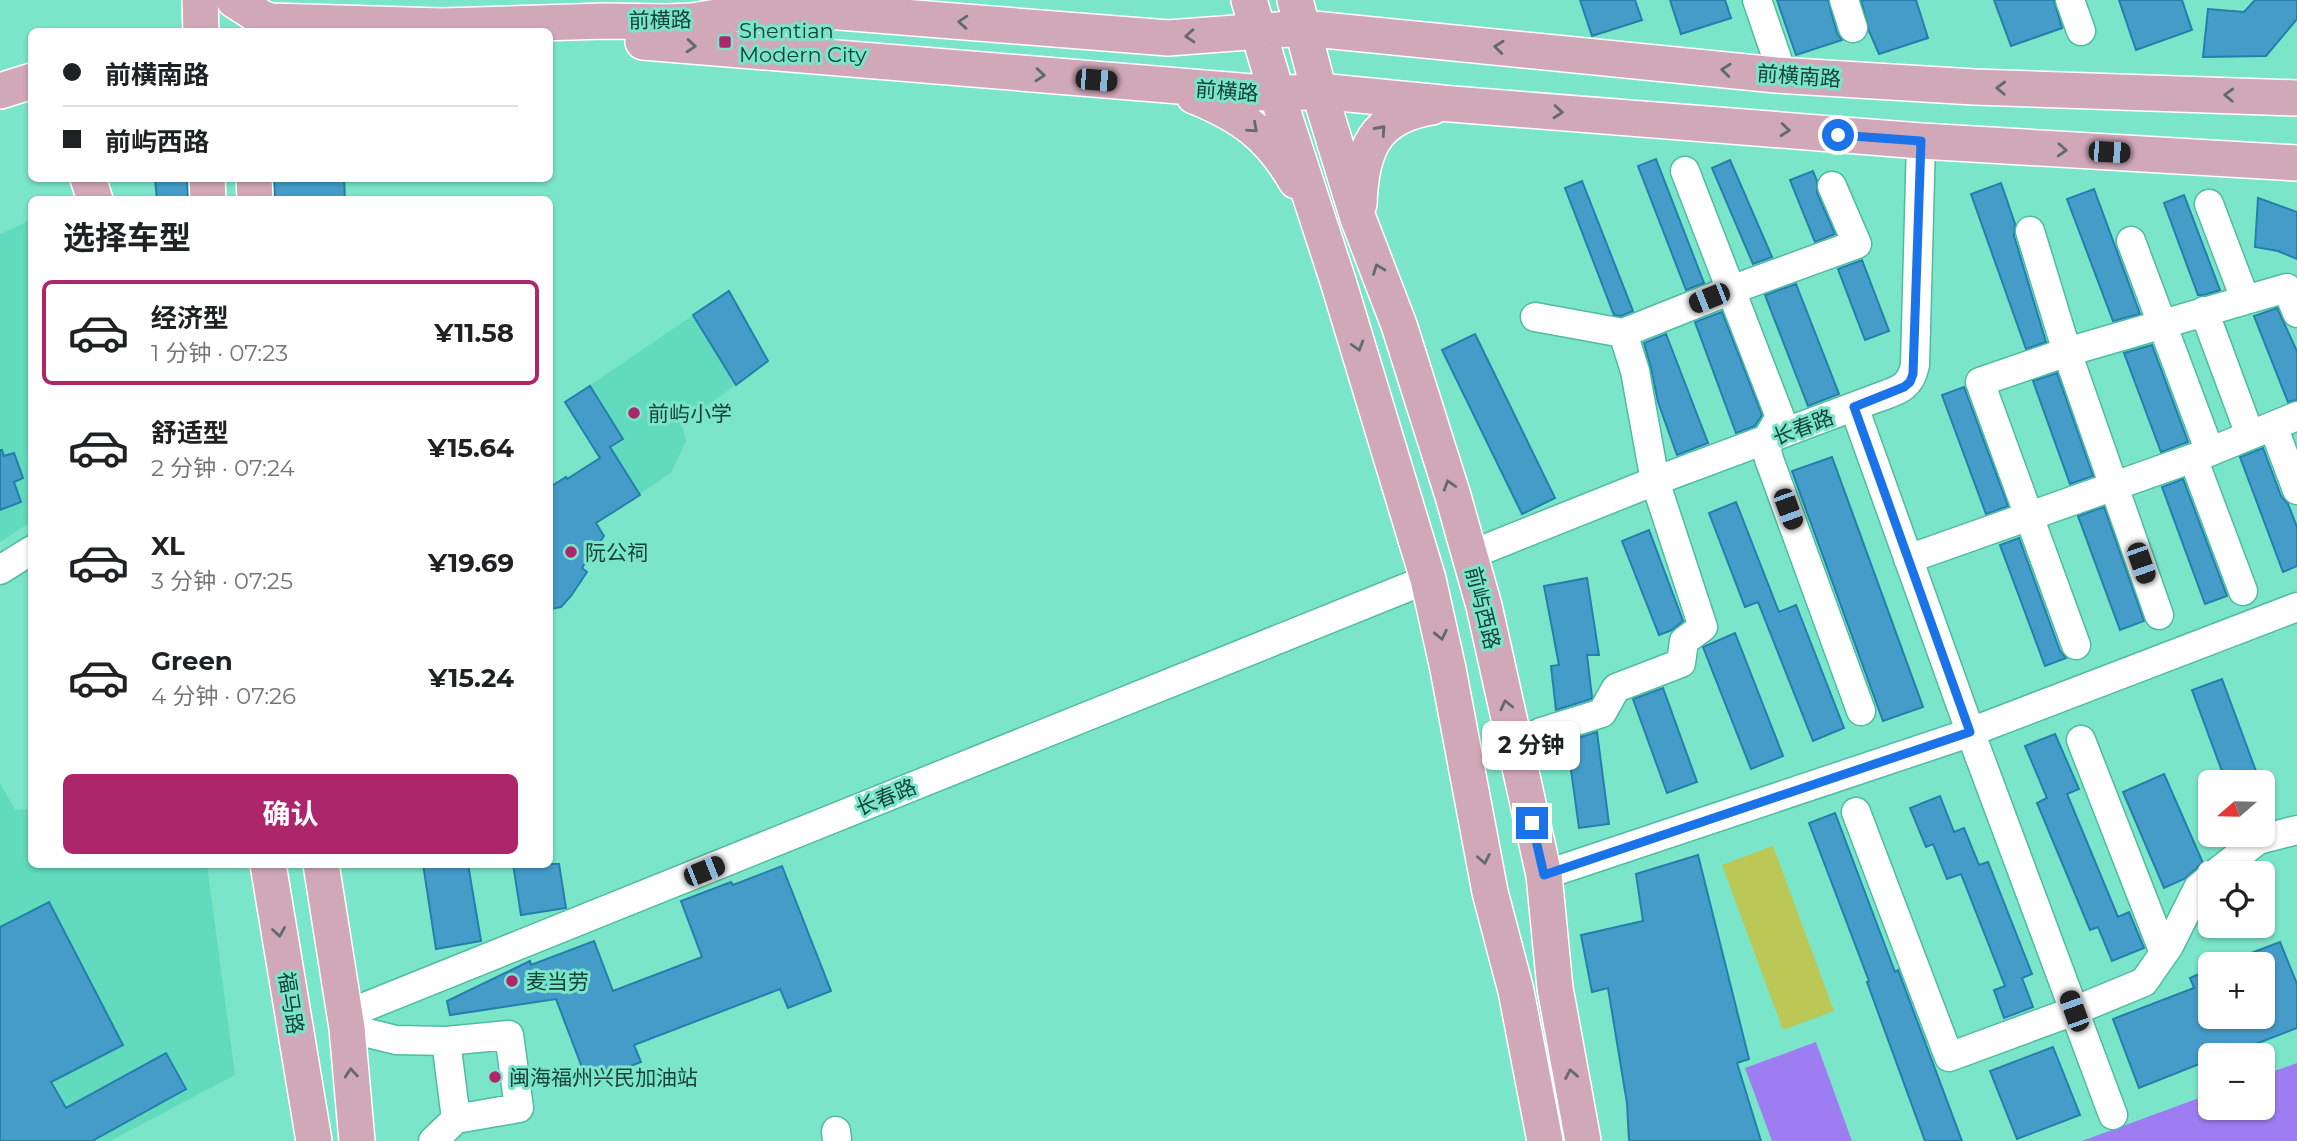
<!DOCTYPE html>
<html lang="zh">
<meta charset="utf-8">
<style>
:root{--surface:#fff;--page:#f2f2f2;--text:#202124;--muted:#757577;--line:#e0e0e0;--accent:#ad266b}
body{margin:0;font-family:Montserrat,"Noto Sans SC",sans-serif;background:var(--page);color:var(--text);height:100vh;display:flex;flex-direction:column;font-size:26px;white-space:nowrap}
*{box-sizing:border-box;margin:0}
p{font-size:23px;color:var(--muted)}
.icon{flex:none;width:38px;height:38px;fill:none;stroke:currentColor;stroke-width:2;stroke-linecap:round;stroke-linejoin:round}
.map{position:relative;flex:1;overflow:hidden}
.panel{position:absolute;left:28px;top:196px;width:525px;height:672px;display:flex;flex-direction:column;background:var(--surface);border-radius:10px;box-shadow:0 2px 5px #0004}
.panel>*{flex:none}
.top-card{position:absolute;left:28px;top:28px;width:525px;height:154px;border-radius:10px;box-shadow:0 2px 5px #0004;display:grid;align-content:center;height:154px;padding:0 35px;background:var(--surface)}
.needle{width:46px;rotate:250deg}
.buttons{position:absolute;left:2198px;top:770px;display:grid;gap:14px}
.buttons a{display:grid;place-items:center;width:77px;height:77px;border-radius:10px;background:var(--surface);box-shadow:0 2px 5px #0004;font-size:35px}
.end{position:absolute;width:32px;height:32px;margin:-16px;border:9px solid #1a73e8;background:#fff;box-shadow:0 0 0 4px #fff}
.from{border-radius:50%}
.bubble{position:absolute;height:49px;border-radius:10px;background:var(--surface);box-shadow:0 2px 5px #0004;font-size:23px;font-weight:700;line-height:49px;text-align:center}
.car{position:absolute;width:21px;height:42px;margin:-21px -10px;border-radius:9px;box-shadow:0 0 5px 2px #0007;background:linear-gradient(#222 24%,#8ab4d8 0 40%,#222 0 76%,#8ab4d8 0 86%,#222 0)}
.top-card b{display:flex;align-items:center;gap:24px;height:66px;font-size:26px}
.top-card b+b{border-top:2px solid var(--line)}
.top-card i{width:18px;height:18px;background:var(--text)}
ul{padding:0;list-style:none}
li{display:flex;align-items:center;gap:21px;height:105px;margin:0 14px 10px;padding:0 21px;border:4px solid transparent;border-radius:10px}
li div{flex:1}
li b{display:block;font-size:26px}
li em{font-style:normal;font-weight:700}
li.on{border-color:var(--accent)}
li>.icon{width:63px;height:63px;stroke-width:1.5}
h2{padding:0 35px;font-size:32px;line-height:84px}
.primary-button{display:flex;gap:14px;margin-top:auto;padding:14px 35px}
.primary-button a{flex:1;height:80px;border-radius:10px;background:var(--accent);color:#fff;font-size:28px;font-weight:700;line-height:80px;text-align:center}
.map>svg:first-child{display:block}
.built{fill:#62dabd}
.green{fill:#bcc855}
.water{fill:#9e7df2}
.building{fill:#459cc9;stroke:#237fab;stroke-width:2}
.lines{fill:none;stroke-linecap:round;stroke-linejoin:round}
.minor-casing{stroke:#4fbba1;stroke-width:31}
.major-casing{stroke:#fff;stroke-width:38}
.minor{stroke:#fff;stroke-width:28}
.major{stroke:#d1a8b8;stroke-width:35}
.oneway{stroke:#616b6c}
.route{stroke:#1a73e8;stroke-width:9}
.poi-dot{fill:#ad266b;stroke:#7be5c9;stroke-width:2.5}
.labels{text-anchor:middle;dominant-baseline:central;stroke-width:6;stroke-linejoin:round;paint-order:stroke}
.street-label{font-size:21px;fill:#164339;stroke:#7be5c9}
.poi-label{font-size:21px;fill:#164339;stroke:#7be5c9;text-anchor:start}
</style>
<div class="map">
<svg width="2297" height="1141" viewBox="0 0 2297 1141">
<rect width="100%" height="100%" fill="#7be5c9"/>
<path class="built" d="M 31,220 L 31,522 L 0,542 L 0,234 Z
M 729,291 L 768,361 L 682,424 L 686,441 L 671,473 L 607,516 L 579,472 L 600,458 L 565,402 Z
M 0,783 L 15,810 L 31,809 L 32,864 L 207,865 L 235,1075 L 110,1141 L 0,1141 Z"/>
<path class="green" d="M 1773,846 L 1834,1011 L 1783,1030 L 1722,865 Z"/>
<path class="water" d="M 1816,1042 L 1852,1141 L 1772,1141 L 1745,1068 Z
M 2297,1063 L 2297,1141 L 2082,1141 L 2210,1094 L 2210,1108 L 2263,1108 L 2263,1075 Z"/>
<path class="building" d="M 1580,0 L 1635,0 L 1642,20 L 1592,36 Z
M 1670,0 L 1725,0 L 1731,18 L 1681,34 Z
M 1777,0 L 1828,0 L 1837,33 L 1842,40 L 1796,55 Z
M 1861,0 L 1916,0 L 1928,38 L 1879,54 L 1869,31 Z
M 1994,0 L 2054,0 L 2062,28 L 2011,46 Z
M 2119,0 L 2182,0 L 2192,30 L 2136,50 Z
M 2255,0 L 2297,0 L 2297,19 L 2266,56 L 2203,57 L 2208,9 L 2244,12 Z
M 1656,159 L 1704,283 L 1686,290 L 1638,166 Z
M 1730,160 L 1772,257 L 1753,264 L 1712,168 Z
M 1813,171 L 1817,181 L 1817,193 L 1835,234 L 1815,242 L 1790,180 Z
M 155,178 L 187,178 L 188,200 L 157,200 Z
M 274,178 L 344,178 L 345,200 L 275,200 Z
M 1582,181 L 1633,311 L 1621,316 L 1614,315 L 1565,188 Z
M 2001,183 L 2015,224 L 2014,236 L 2046,342 L 2026,349 L 1971,194 Z
M 2094,189 L 2140,314 L 2113,321 L 2067,199 Z
M 2184,195 L 2220,290 L 2204,295 L 2198,295 L 2164,203 Z
M 2258,198 L 2297,212 L 2297,259 L 2278,251 L 2255,247 Z
M 1862,260 L 1889,331 L 1865,340 L 1838,269 Z
M 1796,284 L 1839,394 L 1808,406 L 1765,295 Z
M 729,291 L 768,361 L 736,385 L 693,315 Z
M 2277,308 L 2297,351 L 2297,400 L 2288,402 L 2254,316 Z
M 1722,312 L 1762,415 L 1755,426 L 1736,433 L 1695,322 Z
M 1475,334 L 1555,498 L 1522,514 L 1442,350 Z
M 1666,334 L 1708,443 L 1677,455 L 1658,402 L 1651,368 L 1644,343 Z
M 2152,345 L 2188,442 L 2161,452 L 2124,353 Z
M 2057,373 L 2093,476 L 2070,484 L 2033,381 Z
M 590,386 L 623,439 L 610,447 L 640,495 L 596,523 L 604,536 L 582,568 L 587,572 L 571,596 L 561,607 L 550,609 L 550,487 L 566,477 L 567,479 L 600,458 L 565,402 Z
M 1964,387 L 2008,506 L 1986,514 L 1942,395 Z
M 2263,448 L 2281,496 L 2288,504 L 2297,527 L 2297,566 L 2283,572 L 2240,457 Z
M 0,450 L 2,450 L 4,456 L 14,453 L 23,478 L 14,482 L 21,502 L 0,510 Z
M 1832,457 L 1923,707 L 1883,721 L 1792,471 Z
M 2183,479 L 2227,596 L 2205,604 L 2162,487 Z
M 1736,502 L 1779,612 L 1796,605 L 1844,728 L 1813,741 L 1758,602 L 1745,607 L 1709,513 Z
M 2104,507 L 2144,621 L 2120,630 L 2078,516 Z
M 1649,530 L 1683,621 L 1672,630 L 1659,635 L 1622,541 Z
M 2019,538 L 2060,651 L 2066,658 L 2045,666 L 2000,545 Z
M 1587,578 L 1599,655 L 1587,655 L 1592,697 L 1591,699 L 1556,710 L 1551,666 L 1559,665 L 1544,586 Z
M 1735,633 L 1783,756 L 1751,769 L 1703,647 Z
M 2222,679 L 2260,782 L 2226,782 L 2192,690 Z
M 1663,688 L 1697,782 L 1667,793 L 1633,699 Z
M 1597,732 L 1609,824 L 1579,828 L 1567,741 Z
M 2055,734 L 2079,789 L 2067,794 L 2118,917 L 2129,912 L 2144,948 L 2112,961 L 2098,927 L 2090,930 L 2037,803 L 2047,798 L 2025,746 Z
M 2164,774 L 2203,863 L 2184,879 L 2164,888 L 2123,792 Z
M 1940,796 L 1954,832 L 1964,828 L 1979,865 L 1988,862 L 2032,974 L 2022,978 L 2033,1007 L 2004,1018 L 1994,990 L 2005,986 L 1961,874 L 1947,879 L 1933,844 L 1926,847 L 1910,808 Z
M 1835,813 L 1895,972 L 1898,970 L 1962,1141 L 1925,1141 L 1867,982 L 1869,981 L 1809,823 Z
M 1698,855 L 1749,1059 L 1737,1063 L 1761,1141 L 1629,1141 L 1627,1103 L 1608,988 L 1592,992 L 1581,935 L 1643,921 L 1636,874 Z
M 423,864 L 468,864 L 481,941 L 436,949 Z
M 513,864 L 559,864 L 566,908 L 521,915 Z
M 782,866 L 831,991 L 788,1008 L 780,989 L 634,1045 L 641,1062 L 588,1083 L 556,999 L 450,1015 L 447,1001 L 530,961 L 531,965 L 594,941 L 613,991 L 702,957 L 681,901 L 731,882 L 733,885 Z
M 49,902 L 123,1045 L 51,1082 L 66,1108 L 166,1053 L 186,1089 L 92,1141 L 0,1141 L 0,927 Z
M 2280,942 L 2297,984 L 2297,1028 L 2227,1055 L 2199,1055 L 2202,1063 L 2139,1088 L 2113,1019 L 2194,988 L 2190,978 L 2210,969 L 2210,1017 L 2263,1017 L 2263,964 L 2225,963 Z
M 2053,1047 L 2080,1115 L 2017,1139 L 1990,1071 Z"/>
<g class="lines">
<defs>
<path id="minor" d="M 1757,0 L 1780,67 L 1776,75
M 1844,0 L 1853,28
M 2070,0 L 2081,31
M 1685,171 L 1780,417 L 1765,442 L 1769,459 L 1861,711
M 2209,204 L 2245,299
M 2030,231 L 2067,352 L 2159,615
M 2131,241 L 2210,452
M 2204,311 L 2250,435
M 1535,317 L 1623,333 L 1635,371 L 1655,481 L 1703,627 L 1684,641 L 1681,663 L 1616,688 L 1602,713 L 1541,732
M 1623,333 L 1731,290 L 1857,244 L 1832,186
M 1854,407 L 1974,742 L 2113,1115
M 2273,426 L 2297,490
M 2193,458 L 2243,591
M 1470,555 L 1655,481 L 1874,399 C 1895,391 1910,390 1915,365 L 1921,141
M 1908,559 L 2202,455 L 2297,416
M 0,570 L 32,550
M 2076,645 L 1980,382 L 2067,352 L 2287,288 L 2297,313
M 2081,740 L 2164,953
M 1856,812 L 1949,1057 L 2074,1011 L 2144,982 L 2169,946 L 2198,888 L 2210,878
M 2216,873 L 2258,840 L 2297,830
M 1544,875 L 1960,736 L 2297,607
M 345,1015 L 1428,579
M 347,1028 L 396,1040 L 446,1041 L 456,1119 L 433,1141
M 446,1041 L 509,1035 L 519,1108 L 456,1119
M 836,1131 L 837,1141"/>
<path id="major" d="M 200,0 L 201,32
M 234,0 L 262,18 L 270,21 L 442,26 L 605,21 L 667,22 L 692,21 L 767,9 L 789,8 L 1168,38 L 1303,28 L 1776,75 L 1974,87 L 2297,98
M 1249,0 L 1277,94 L 1338,281 L 1428,579 L 1448,669 L 1490,892 L 1516,991 L 1545,1141
M 1295,0 L 1319,91 L 1358,218 L 1399,325 L 1453,496 L 1484,606 L 1544,875 L 1555,988 L 1583,1141
M 643,42 L 1277,94 L 1319,91 L 1452,104 L 1921,141 L 2297,163
M 0,91 L 32,81
M 1194,96 C 1241,115 1270,135 1296,181
M 88,178 L 95,200
M 207,178 L 208,200
M 254,178 L 255,200
M 1359,204 C 1361,150 1374,116 1432,107
M 268,864 L 314,1141
M 321,864 L 347,1028 L 357,1141"/>
</defs>
<use href="#minor" class="minor-casing"/>
<use href="#major" class="major-casing"/>
<use href="#minor" class="minor"/>
<use href="#major" class="major"/>
</g>
<defs><path id="oneway-chevron" d="M-2-3.5L2.5 0L-2 3.5" fill="none" stroke-width="1.6" stroke-linecap="round" stroke-linejoin="round" transform="scale(1.75)"/></defs>
<g class="oneway">
<use href="#oneway-chevron" transform="translate(963 22) rotate(-176)"/>
<use href="#oneway-chevron" transform="translate(1190 36) rotate(176)"/>
<use href="#oneway-chevron" transform="translate(691 46) rotate(5)"/>
<use href="#oneway-chevron" transform="translate(1499 47) rotate(-174)"/>
<use href="#oneway-chevron" transform="translate(1726 70) rotate(-174)"/>
<use href="#oneway-chevron" transform="translate(1040 75) rotate(5)"/>
<use href="#oneway-chevron" transform="translate(2001 88) rotate(-178)"/>
<use href="#oneway-chevron" transform="translate(2229 95) rotate(-178)"/>
<use href="#oneway-chevron" transform="translate(1558 112) rotate(5)"/>
<use href="#oneway-chevron" transform="translate(1253 128) rotate(42)"/>
<use href="#oneway-chevron" transform="translate(1381 130) rotate(-48)"/>
<use href="#oneway-chevron" transform="translate(1785 130) rotate(5)"/>
<use href="#oneway-chevron" transform="translate(2062 150) rotate(3)"/>
<use href="#oneway-chevron" transform="translate(1378 269) rotate(-111)"/>
<use href="#oneway-chevron" transform="translate(1358 346) rotate(73)"/>
<use href="#oneway-chevron" transform="translate(1449 485) rotate(-107)"/>
<use href="#oneway-chevron" transform="translate(1441 635) rotate(78)"/>
<use href="#oneway-chevron" transform="translate(1506 705) rotate(-103)"/>
<use href="#oneway-chevron" transform="translate(1484 859) rotate(79)"/>
<use href="#oneway-chevron" transform="translate(279 932) rotate(81)"/>
<use href="#oneway-chevron" transform="translate(351 1073) rotate(-95)"/>
<use href="#oneway-chevron" transform="translate(1571 1074) rotate(-100)"/>
</g>
<g class="lines">
<path class="route" d="M 1532,823 L 1544,875 L 1970,732 L 1854,407 L 1904,387 L 1910,382 L 1913,374 L 1921,141 L 1838,135"/>
</g>
<g class="poi-dot">
<rect x="718" y="35" width="14" height="14" rx="3.5"/>
<circle cx="634" cy="413" r="7"/>
<circle cx="571" cy="552" r="7"/>
<circle cx="512" cy="981" r="7"/>
<circle cx="495" cy="1077" r="7"/>
</g>
<g class="labels">
<g class="street-label">
<text transform="translate(660 20) rotate(-1)">前横路</text>
<text transform="translate(1799 76) rotate(4)">前横南路</text>
<text transform="translate(1227 91) rotate(4)">前横路</text>
<text transform="translate(1803 427) rotate(-21)">长春路</text>
<text transform="translate(1483 608) rotate(76)">前屿西路</text>
<text transform="translate(886 797) rotate(-22)">长春路</text>
<text transform="translate(291 1003) rotate(81)">福马路</text>
</g>
<g class="poi-label">
<text x="739" y="30">Shentian<tspan x="739" dy="24">Modern City</tspan></text>
<text x="648" y="413">前屿小学</text>
<text x="585" y="552">阮公祠</text>
<text x="526" y="981">麦当劳</text>
<text x="509" y="1077">闽海福州兴民加油站</text>
</g>
</g>
</svg>
<div class="buttons">
<a><svg class="needle" viewBox="-14 -14 28 28"><path d="M0-13l5 13h-10z" fill="#e53935"/><path d="M0 13l5-13h-10z" fill="#757577"/></svg></a>
<a><svg class="icon" aria-label="locate" viewBox="0 0 24 24"><circle cx="12" cy="12" r="6"/><path d="M12 2v4M12 18v4M2 12h4M18 12h4"/></svg></a>
<a>+</a>
<a>−</a>
</div>
<i class="end from" style="left:1838px;top:135px"></i>
<i class="end" style="left:1532px;top:823px"></i>
<div class="bubble" style="left:1482px;top:721px;width:98px">2 分钟</div>
<i class="car" style="left:1096px;top:80px;rotate:95deg"></i>
<i class="car" style="left:2109px;top:152px;rotate:93deg"></i>
<i class="car" style="left:1709px;top:298px;rotate:248deg"></i>
<i class="car" style="left:1788px;top:509px;rotate:160deg"></i>
<i class="car" style="left:2141px;top:563px;rotate:161deg"></i>
<i class="car" style="left:704px;top:871px;rotate:68deg"></i>
<i class="car" style="left:2074px;top:1011px;rotate:340deg"></i>
<div class="top-card">
<b><i class="from"></i>前横南路</b>
<b><i></i>前屿西路</b>
</div>
<section class="panel">
<h2>选择车型</h2>
<ul>
<li class="on"><svg class="icon" aria-label="car" viewBox="0 0 24 24"><path d="M5 17H2v-5l4-1 3-4h7l3 4 3 1v5h-3M9 17h6M6 11h13"/><circle cx="7" cy="17" r="2"/><circle cx="17" cy="17" r="2"/></svg><div><b>经济型</b><p>1 分钟 · 07:23</p></div><em>¥11.58</em></li>
<li><svg class="icon" aria-label="car" viewBox="0 0 24 24"><path d="M5 17H2v-5l4-1 3-4h7l3 4 3 1v5h-3M9 17h6M6 11h13"/><circle cx="7" cy="17" r="2"/><circle cx="17" cy="17" r="2"/></svg><div><b>舒适型</b><p>2 分钟 · 07:24</p></div><em>¥15.64</em></li>
<li><svg class="icon" aria-label="car" viewBox="0 0 24 24"><path d="M5 17H2v-5l4-1 3-4h7l3 4 3 1v5h-3M9 17h6M6 11h13"/><circle cx="7" cy="17" r="2"/><circle cx="17" cy="17" r="2"/></svg><div><b>XL</b><p>3 分钟 · 07:25</p></div><em>¥19.69</em></li>
<li><svg class="icon" aria-label="car" viewBox="0 0 24 24"><path d="M5 17H2v-5l4-1 3-4h7l3 4 3 1v5h-3M9 17h6M6 11h13"/><circle cx="7" cy="17" r="2"/><circle cx="17" cy="17" r="2"/></svg><div><b>Green</b><p>4 分钟 · 07:26</p></div><em>¥15.24</em></li>
</ul>
<div class="primary-button"><a>确认</a></div>
</section>
</div>
